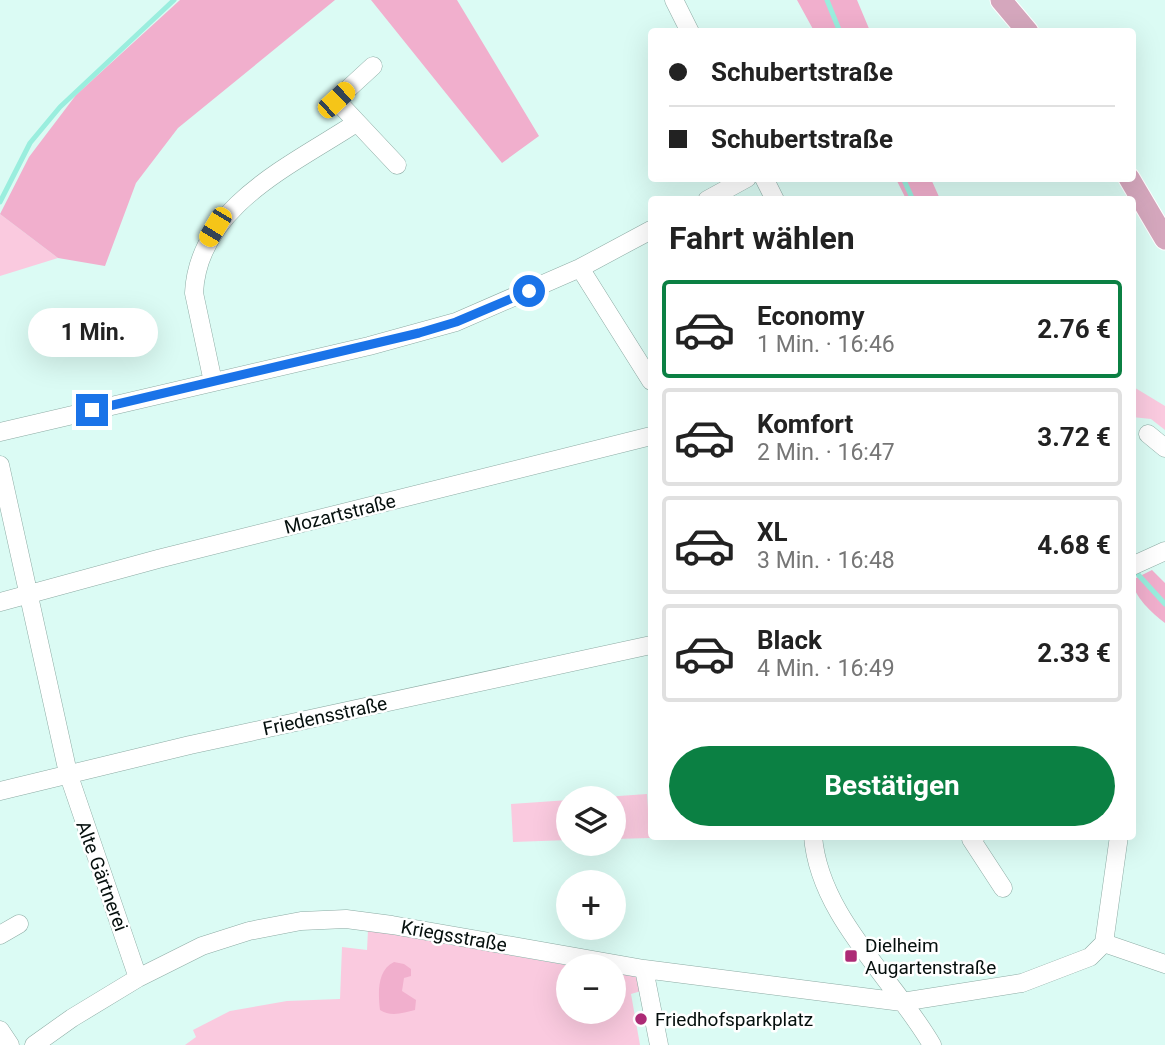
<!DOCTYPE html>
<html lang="de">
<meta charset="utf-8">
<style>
:root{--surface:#fff;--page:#f2f2f2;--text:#222;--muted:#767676;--line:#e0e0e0;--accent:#0b8043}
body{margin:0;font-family:Roboto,sans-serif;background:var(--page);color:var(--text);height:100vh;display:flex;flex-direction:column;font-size:26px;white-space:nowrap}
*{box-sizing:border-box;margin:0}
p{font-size:23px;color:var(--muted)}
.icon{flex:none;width:38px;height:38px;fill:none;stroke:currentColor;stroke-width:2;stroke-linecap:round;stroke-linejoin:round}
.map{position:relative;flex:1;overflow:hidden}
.side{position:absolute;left:648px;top:196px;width:488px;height:644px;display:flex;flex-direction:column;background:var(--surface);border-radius:7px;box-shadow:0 7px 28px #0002}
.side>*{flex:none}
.guide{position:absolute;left:648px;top:28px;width:488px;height:154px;border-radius:7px;box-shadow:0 7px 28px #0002;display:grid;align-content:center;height:154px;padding:0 21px;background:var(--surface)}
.tools{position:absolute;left:556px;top:786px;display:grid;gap:14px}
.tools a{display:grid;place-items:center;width:70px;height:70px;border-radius:50%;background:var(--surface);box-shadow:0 7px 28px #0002;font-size:35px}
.end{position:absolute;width:32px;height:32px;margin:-16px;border:9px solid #1a73e8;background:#fff;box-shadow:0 0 0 4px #fff}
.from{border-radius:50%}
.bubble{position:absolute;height:49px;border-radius:24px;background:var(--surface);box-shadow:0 7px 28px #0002;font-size:23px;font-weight:700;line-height:49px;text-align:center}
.car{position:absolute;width:21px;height:42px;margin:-21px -10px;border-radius:9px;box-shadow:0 0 5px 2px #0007;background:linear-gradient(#f5c518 24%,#345 0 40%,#f5c518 0 76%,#345 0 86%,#f5c518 0)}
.guide b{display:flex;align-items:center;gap:24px;height:66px;font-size:26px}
.guide b+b{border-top:2px solid var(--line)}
.guide i{width:18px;height:18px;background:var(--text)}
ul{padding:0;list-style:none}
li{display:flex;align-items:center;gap:21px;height:98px;margin:0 14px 10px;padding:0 7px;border:4px solid var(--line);border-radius:7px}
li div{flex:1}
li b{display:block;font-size:26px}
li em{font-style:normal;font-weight:700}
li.selected{border-color:var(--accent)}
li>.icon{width:63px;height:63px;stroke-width:1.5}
h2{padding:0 21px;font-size:32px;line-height:84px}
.action{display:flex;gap:14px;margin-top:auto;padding:14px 21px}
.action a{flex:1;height:80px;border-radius:42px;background:var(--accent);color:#fff;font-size:28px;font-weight:700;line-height:80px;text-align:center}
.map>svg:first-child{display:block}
.green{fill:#facadf}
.forest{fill:#f1afcd}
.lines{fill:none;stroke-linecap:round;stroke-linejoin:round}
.stream{stroke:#9aeede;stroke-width:5}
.minor-casing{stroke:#8daba4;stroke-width:19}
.major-casing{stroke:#fff;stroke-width:23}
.minor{stroke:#fff;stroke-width:18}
.major{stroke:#d5a7bd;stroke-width:21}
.route{stroke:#1a73e8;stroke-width:9}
.poi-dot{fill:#ad2b76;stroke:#fff;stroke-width:2.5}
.labels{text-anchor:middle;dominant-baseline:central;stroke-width:5;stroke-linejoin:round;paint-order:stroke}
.street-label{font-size:19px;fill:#050f0d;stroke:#fff}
.poi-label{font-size:19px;fill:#050f0d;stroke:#fff;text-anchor:start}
</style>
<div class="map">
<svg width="1165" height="1045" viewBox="0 0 1165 1045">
<rect width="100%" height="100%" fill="#dbfbf4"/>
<path class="green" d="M 0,214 L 58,258 L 0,276 Z
M 1132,386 L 1165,406 L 1165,430 L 1151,419 L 1132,417 Z
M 647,794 L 650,838 L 614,839 L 614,798 L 591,798 Z
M 569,800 L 569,840 L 513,842 L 511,804 Z
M 368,930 L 572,966 L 569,966 L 569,1012 L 614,1012 L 614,973 L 638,977 L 641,991 L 631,994 L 640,1045 L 185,1045 L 196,1037 L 193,1030 L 230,1011 L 287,1001 L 340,999 L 342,947 L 367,950 Z"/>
<path class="forest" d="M 180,0 L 335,0 L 178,128 L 136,183 L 105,266 L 58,258 L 0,214 L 29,157 L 76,95 Z
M 371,0 L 457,0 L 539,136 L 502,163 Z
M 797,0 L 857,0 L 870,31 L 814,31 Z
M 896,179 L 931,179 L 940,199 L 906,199 Z
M 1152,570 L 1165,583 L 1165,623 C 1152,613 1134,597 1132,580 Z
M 394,962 L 404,964 L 411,969 L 411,976 L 404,978 L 402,991 L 416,1000 L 415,1010 C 404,1013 390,1017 380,1010 C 378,993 377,970 394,962 Z"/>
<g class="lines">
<path class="stream" d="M 827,0 L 840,32
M 903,178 L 913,200
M 0,202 L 30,143 L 60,107 L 174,0
M 1134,570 L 1165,604"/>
<defs>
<path id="minor" d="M 674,0 L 690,32
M 373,66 L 336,100 L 397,165
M 764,178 L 775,200
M 707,200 L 747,178
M 580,268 L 651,381
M 213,382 L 194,293 C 198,206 292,165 356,123
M 0,432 L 369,346 L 456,322 L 580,268 L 651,230
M 1148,434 L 1165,448
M 0,465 L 68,773 L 138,978
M 1132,566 L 1165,551
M 0,602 L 158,559 L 651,436
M 0,791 L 190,745 L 651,645
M 813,836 C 819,916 894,979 932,1045
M 976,836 L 971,839 L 1003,888
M 0,935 L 19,924
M 1104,943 L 1165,964
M 644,969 L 659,1045
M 0,1030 L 10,1045
M 34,1045 L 72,1018 L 138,978 L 202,946 L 249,931 L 301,921 L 346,919 L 392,925 L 644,969 L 902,1002 L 1022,983 L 1090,957 L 1104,943 L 1119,836"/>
<path id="major" d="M 1001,0 L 1028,32
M 1129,178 L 1165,239"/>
</defs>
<use href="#minor" class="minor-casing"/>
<use href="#major" class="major-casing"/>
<use href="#minor" class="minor"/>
<use href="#major" class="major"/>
</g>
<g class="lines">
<path class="route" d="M 92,410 L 419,333 L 456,322 L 529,291"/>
</g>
<g class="poi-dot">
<rect x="844" y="949" width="14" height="14" rx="3.5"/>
<circle cx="641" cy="1019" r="7"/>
</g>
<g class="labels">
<g class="street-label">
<text transform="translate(340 514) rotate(-14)">Mozartstraße</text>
<text transform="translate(325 716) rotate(-12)">Friedensstraße</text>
<text transform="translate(102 876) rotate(70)">Alte Gärtnerei</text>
<text transform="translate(454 936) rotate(10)">Kriegsstraße</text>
</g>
<g class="poi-label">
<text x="865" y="945">Dielheim<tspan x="865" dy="22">Augartenstraße</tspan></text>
<text x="655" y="1019">Friedhofsparkplatz</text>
</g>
</g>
</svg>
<div class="tools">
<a><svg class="icon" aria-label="layers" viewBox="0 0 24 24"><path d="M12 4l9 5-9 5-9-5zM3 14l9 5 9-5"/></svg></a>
<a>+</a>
<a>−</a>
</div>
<i class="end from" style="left:529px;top:291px"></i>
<i class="end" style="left:92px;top:410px"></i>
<div class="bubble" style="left:28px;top:308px;width:130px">1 Min.</div>
<i class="car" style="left:336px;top:100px;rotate:47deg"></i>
<i class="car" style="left:215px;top:227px;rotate:211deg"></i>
<div class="guide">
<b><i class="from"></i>Schubertstraße</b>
<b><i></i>Schubertstraße</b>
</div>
<section class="side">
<h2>Fahrt wählen</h2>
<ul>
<li class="selected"><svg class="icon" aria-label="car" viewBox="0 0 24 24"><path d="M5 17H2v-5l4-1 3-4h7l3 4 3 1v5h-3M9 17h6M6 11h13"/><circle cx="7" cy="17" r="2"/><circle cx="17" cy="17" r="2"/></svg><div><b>Economy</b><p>1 Min. · 16:46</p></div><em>2.76 €</em></li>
<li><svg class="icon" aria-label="car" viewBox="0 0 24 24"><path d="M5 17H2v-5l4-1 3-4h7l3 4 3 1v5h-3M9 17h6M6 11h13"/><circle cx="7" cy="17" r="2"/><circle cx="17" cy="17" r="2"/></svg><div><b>Komfort</b><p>2 Min. · 16:47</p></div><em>3.72 €</em></li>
<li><svg class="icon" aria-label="car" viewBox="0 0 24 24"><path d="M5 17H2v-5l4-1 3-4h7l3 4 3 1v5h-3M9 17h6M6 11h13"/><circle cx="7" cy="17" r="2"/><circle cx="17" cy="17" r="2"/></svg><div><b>XL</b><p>3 Min. · 16:48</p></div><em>4.68 €</em></li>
<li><svg class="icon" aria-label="car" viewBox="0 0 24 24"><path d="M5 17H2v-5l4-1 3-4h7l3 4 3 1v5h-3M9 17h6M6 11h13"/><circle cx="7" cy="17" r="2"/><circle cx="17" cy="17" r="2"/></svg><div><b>Black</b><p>4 Min. · 16:49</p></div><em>2.33 €</em></li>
</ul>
<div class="action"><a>Bestätigen</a></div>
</section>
</div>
